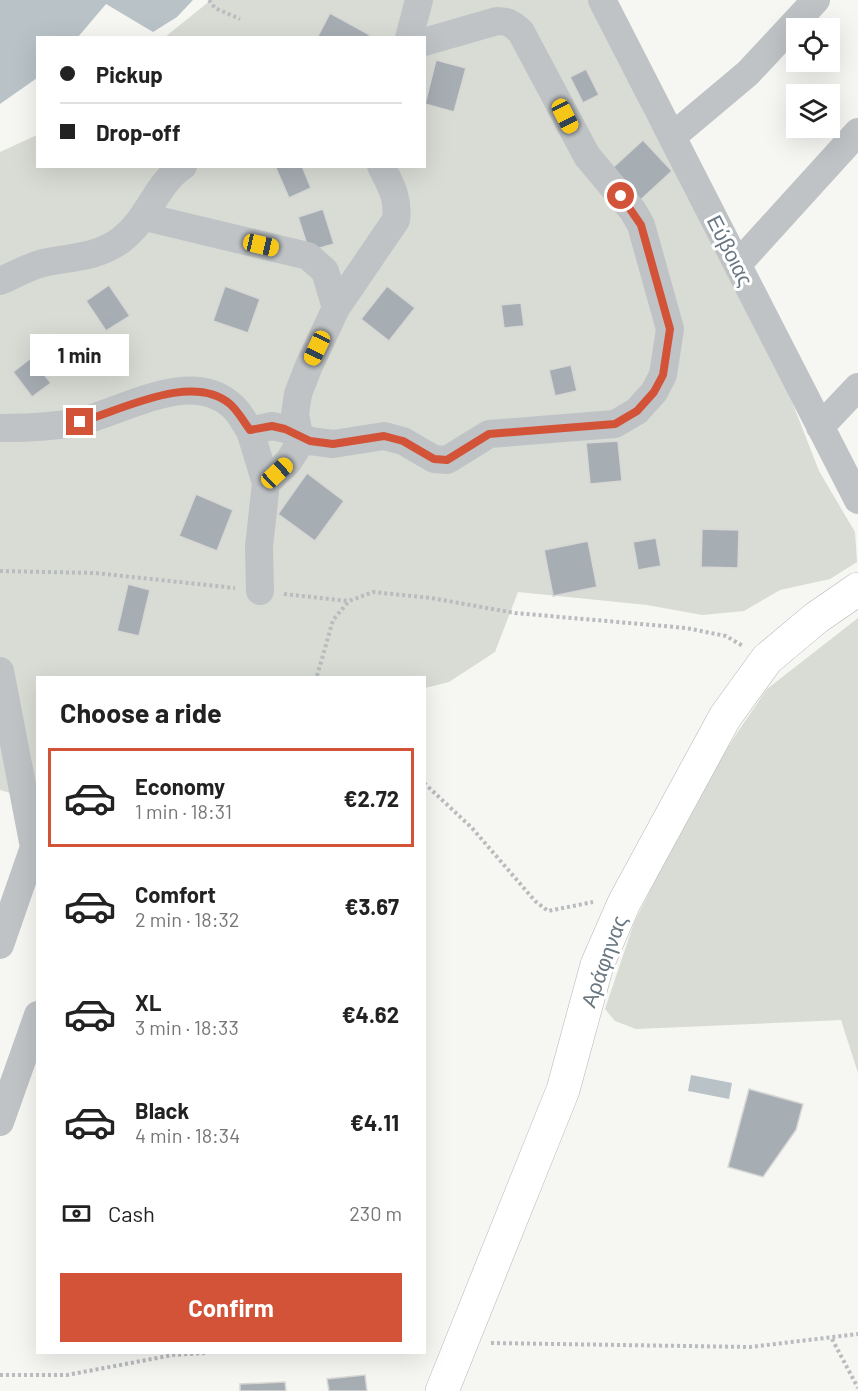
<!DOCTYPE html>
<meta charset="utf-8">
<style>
:root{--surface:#fff;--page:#f6f6f6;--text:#222;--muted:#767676;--line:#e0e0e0;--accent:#d25337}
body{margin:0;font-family:Barlow,sans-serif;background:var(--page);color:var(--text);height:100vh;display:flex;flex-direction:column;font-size:22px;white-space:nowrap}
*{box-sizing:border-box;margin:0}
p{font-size:20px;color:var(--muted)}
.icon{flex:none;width:33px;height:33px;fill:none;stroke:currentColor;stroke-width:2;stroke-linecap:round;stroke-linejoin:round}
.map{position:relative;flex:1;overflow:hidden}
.panel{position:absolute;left:36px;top:676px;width:390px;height:678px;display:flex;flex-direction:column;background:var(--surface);border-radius:0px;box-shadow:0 6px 24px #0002}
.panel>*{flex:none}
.guide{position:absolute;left:36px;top:36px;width:390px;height:132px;border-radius:0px;box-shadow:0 6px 24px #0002;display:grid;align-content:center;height:132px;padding:0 24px;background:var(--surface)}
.controls{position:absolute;left:786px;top:18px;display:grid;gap:12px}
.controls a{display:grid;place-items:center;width:54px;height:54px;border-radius:0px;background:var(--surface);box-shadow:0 6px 24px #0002;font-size:30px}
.end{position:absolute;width:27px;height:27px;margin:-14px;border:8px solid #d25337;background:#fff;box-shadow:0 0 0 3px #fff}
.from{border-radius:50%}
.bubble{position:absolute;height:42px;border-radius:0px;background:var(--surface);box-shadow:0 6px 24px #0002;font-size:20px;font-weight:700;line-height:42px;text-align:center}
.car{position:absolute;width:18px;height:36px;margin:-18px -9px;border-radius:8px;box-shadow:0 0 4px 2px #0007;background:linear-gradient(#f5c518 24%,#345 0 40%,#f5c518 0 76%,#345 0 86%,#f5c518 0)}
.guide b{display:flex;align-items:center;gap:21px;height:57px;font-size:22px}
.guide b+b{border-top:2px solid var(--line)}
.guide i{width:15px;height:15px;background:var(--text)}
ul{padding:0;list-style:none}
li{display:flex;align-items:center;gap:18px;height:99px;margin:0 12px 9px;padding:0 12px;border:3px solid transparent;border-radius:0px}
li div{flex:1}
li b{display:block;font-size:22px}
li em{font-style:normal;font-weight:700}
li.current{border-color:var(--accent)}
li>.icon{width:54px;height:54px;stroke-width:1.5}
h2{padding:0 24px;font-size:27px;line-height:72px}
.pay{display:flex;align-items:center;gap:15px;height:66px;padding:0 24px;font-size:22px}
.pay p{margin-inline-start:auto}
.action{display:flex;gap:12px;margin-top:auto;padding:12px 24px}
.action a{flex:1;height:69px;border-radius:0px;background:var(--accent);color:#fff;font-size:24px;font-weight:700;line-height:69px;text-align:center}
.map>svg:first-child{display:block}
.green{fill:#d8dcd4}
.water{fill:#b9c3c7}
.building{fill:#a7aeb3;stroke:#d7d7d5;stroke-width:1.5}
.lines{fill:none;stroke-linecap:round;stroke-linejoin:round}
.major-casing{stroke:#b3b7ba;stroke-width:34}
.path{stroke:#b9bcbe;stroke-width:4;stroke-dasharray:3 3;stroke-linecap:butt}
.minor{stroke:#bfc3c6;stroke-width:28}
.major{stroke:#fff;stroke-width:33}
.route{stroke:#d25337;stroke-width:8}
.labels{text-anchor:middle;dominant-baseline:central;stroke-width:6;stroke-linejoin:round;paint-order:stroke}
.street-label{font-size:21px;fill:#687781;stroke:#fff}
</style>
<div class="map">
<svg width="858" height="1391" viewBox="0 0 858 1391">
<rect width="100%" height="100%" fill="#f6f6f3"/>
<path class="green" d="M 211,0 L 589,0 L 647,119 L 720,250 L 791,399 L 819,471 L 855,532 L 857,562 L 830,579 L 780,590 L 744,611 L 702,615 L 647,605 L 518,592 L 495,652 L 449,682 L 425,688 L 424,678 L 38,678 L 37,801 L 0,790 L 0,152 L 37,135 L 38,166 L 424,166 L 424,38 L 165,37 Z
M 858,618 L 858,1073 L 841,1020 L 636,1029 L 615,1021 L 605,1009 L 634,923 L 699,792 L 737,733 L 767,689 Z"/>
<path class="water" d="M 0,0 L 193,0 L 177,17 L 153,32 L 106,4 L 78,37 L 38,38 L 37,78 L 0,104 Z
M 691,1075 L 732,1083 L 729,1099 L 688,1091 Z"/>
<path class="building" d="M 330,13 L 370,35 L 368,38 L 317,38 Z
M 436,60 L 466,68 L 454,112 L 425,104 Z
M 586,69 L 599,95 L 583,103 L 570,77 Z
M 643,140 L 672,171 L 635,205 L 607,173 Z
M 275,166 L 302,166 L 311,188 L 289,198 Z
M 323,209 L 334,244 L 309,251 L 298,217 Z
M 109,285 L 130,316 L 106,331 L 86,301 Z
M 225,286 L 260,299 L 248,333 L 213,321 Z
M 387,286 L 415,308 L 389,341 L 361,319 Z
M 521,303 L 524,326 L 504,328 L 501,305 Z
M 31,358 L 51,383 L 32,397 L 13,372 Z
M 571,365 L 577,391 L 555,396 L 549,370 Z
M 618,441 L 622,481 L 590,484 L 586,443 Z
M 307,473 L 344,501 L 315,541 L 278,514 Z
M 196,494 L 233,510 L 217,551 L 179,536 Z
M 702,529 L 739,530 L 738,568 L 701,567 Z
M 656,538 L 661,566 L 638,570 L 633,542 Z
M 588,541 L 597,587 L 553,596 L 544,550 Z
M 128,584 L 150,590 L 139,636 L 117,631 Z
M 749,1089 L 803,1104 L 796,1130 L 763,1177 L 728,1167 Z
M 365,1375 L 367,1391 L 329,1391 L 327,1379 Z
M 285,1382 L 286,1391 L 240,1391 L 240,1384 Z"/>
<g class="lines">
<defs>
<path id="major" d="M 442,1391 L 563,1090 L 597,965 L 624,903 L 725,717 L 767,659 L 816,618 L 858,589"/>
</defs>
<use href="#major" class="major-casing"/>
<path class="path" d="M 209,0 L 215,8 L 240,19
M 0,571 L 95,573 L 235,588
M 284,594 L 348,601
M 317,676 L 333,620 L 349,601 L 373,592 L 431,598 L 515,613 L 686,628 L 726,636 L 743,646
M 308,678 L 319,678
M 424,783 L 472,828 L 535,901 L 548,911 L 593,902
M 832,1339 L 858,1388
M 491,1343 L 750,1347 L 858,1334
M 0,1375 L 67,1375 L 173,1355 L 205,1353"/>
<path class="minor" d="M 602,0 L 858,500
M 409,38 L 419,0
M 673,136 L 748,73 L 816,0
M 145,217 L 308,256 L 325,271 L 336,308
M 738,264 L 858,132
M 0,281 C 14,275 28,267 43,263 C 70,257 97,258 121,240 C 149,219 155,185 183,166
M 820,427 L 858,387
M 0,428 C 27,428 56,427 82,421 C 126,410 190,369 231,405 C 239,411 244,422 250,431 L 272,426 L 286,429 L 310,441 L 333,444 L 384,436 L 403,441 L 434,459 L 447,460 L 489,434 L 615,424 L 637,411 L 654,392 L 663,375 L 670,329 L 641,225 L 633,211 L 587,156 L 521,32 C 513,24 508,21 497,21 L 424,42
M 250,431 L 266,483
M 260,591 L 259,547 L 266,483 L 288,462 L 297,448 L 299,435 L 295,414 L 298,394 L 308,368 L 336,308 L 396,220 C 399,199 391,185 381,166
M 0,671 L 34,847 L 0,945
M 0,1122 L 38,1015"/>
<use href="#major" class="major"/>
</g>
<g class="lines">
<path class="route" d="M 80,422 C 122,410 192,372 230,404 C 238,411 244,422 250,430 L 272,426 L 285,429 L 310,441 L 333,444 L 384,436 L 403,441 L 434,459 L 447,460 L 489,434 L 615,424 L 637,411 L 654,392 L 663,375 L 670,329 L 641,225 L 621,196"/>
</g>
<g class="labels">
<g class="street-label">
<text transform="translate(731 250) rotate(63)">Εύβοιας</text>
<text transform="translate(603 961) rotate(-70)">Αράφηνας</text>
</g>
</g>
</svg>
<div class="controls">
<a><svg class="icon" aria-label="locate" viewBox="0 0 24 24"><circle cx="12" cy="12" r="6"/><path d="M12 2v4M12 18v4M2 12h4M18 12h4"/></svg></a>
<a><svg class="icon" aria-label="layers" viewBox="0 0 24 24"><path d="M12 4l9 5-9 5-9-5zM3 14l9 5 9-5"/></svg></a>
</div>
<i class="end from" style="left:621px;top:196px"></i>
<i class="end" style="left:80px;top:422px"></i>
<div class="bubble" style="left:30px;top:334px;width:99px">1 min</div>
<i class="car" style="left:565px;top:116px;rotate:153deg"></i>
<i class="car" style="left:261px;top:245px;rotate:103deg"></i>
<i class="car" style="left:317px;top:348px;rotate:205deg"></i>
<i class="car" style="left:277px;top:473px;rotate:47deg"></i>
<div class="guide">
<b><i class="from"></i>Pickup</b>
<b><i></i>Drop-off</b>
</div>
<section class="panel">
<h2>Choose a ride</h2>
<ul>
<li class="current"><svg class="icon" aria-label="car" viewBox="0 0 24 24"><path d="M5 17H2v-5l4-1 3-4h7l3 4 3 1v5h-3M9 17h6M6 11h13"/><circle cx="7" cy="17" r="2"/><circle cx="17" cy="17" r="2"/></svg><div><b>Economy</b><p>1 min · 18:31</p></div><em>€2.72</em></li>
<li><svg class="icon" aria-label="car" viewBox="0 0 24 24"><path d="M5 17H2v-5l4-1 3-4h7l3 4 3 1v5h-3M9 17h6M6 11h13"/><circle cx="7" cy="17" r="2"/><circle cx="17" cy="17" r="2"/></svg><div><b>Comfort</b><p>2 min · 18:32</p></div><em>€3.67</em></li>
<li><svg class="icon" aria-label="car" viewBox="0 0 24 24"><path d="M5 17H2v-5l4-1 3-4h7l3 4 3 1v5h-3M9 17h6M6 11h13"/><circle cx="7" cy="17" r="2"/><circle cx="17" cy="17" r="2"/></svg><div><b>XL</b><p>3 min · 18:33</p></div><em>€4.62</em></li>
<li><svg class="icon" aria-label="car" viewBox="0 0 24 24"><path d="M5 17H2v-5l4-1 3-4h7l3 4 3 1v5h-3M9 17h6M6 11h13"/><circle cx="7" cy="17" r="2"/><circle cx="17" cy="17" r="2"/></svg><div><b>Black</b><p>4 min · 18:34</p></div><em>€4.11</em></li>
</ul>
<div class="pay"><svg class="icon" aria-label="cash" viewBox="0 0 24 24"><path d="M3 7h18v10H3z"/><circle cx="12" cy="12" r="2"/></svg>Cash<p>230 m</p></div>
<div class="action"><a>Confirm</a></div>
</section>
</div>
